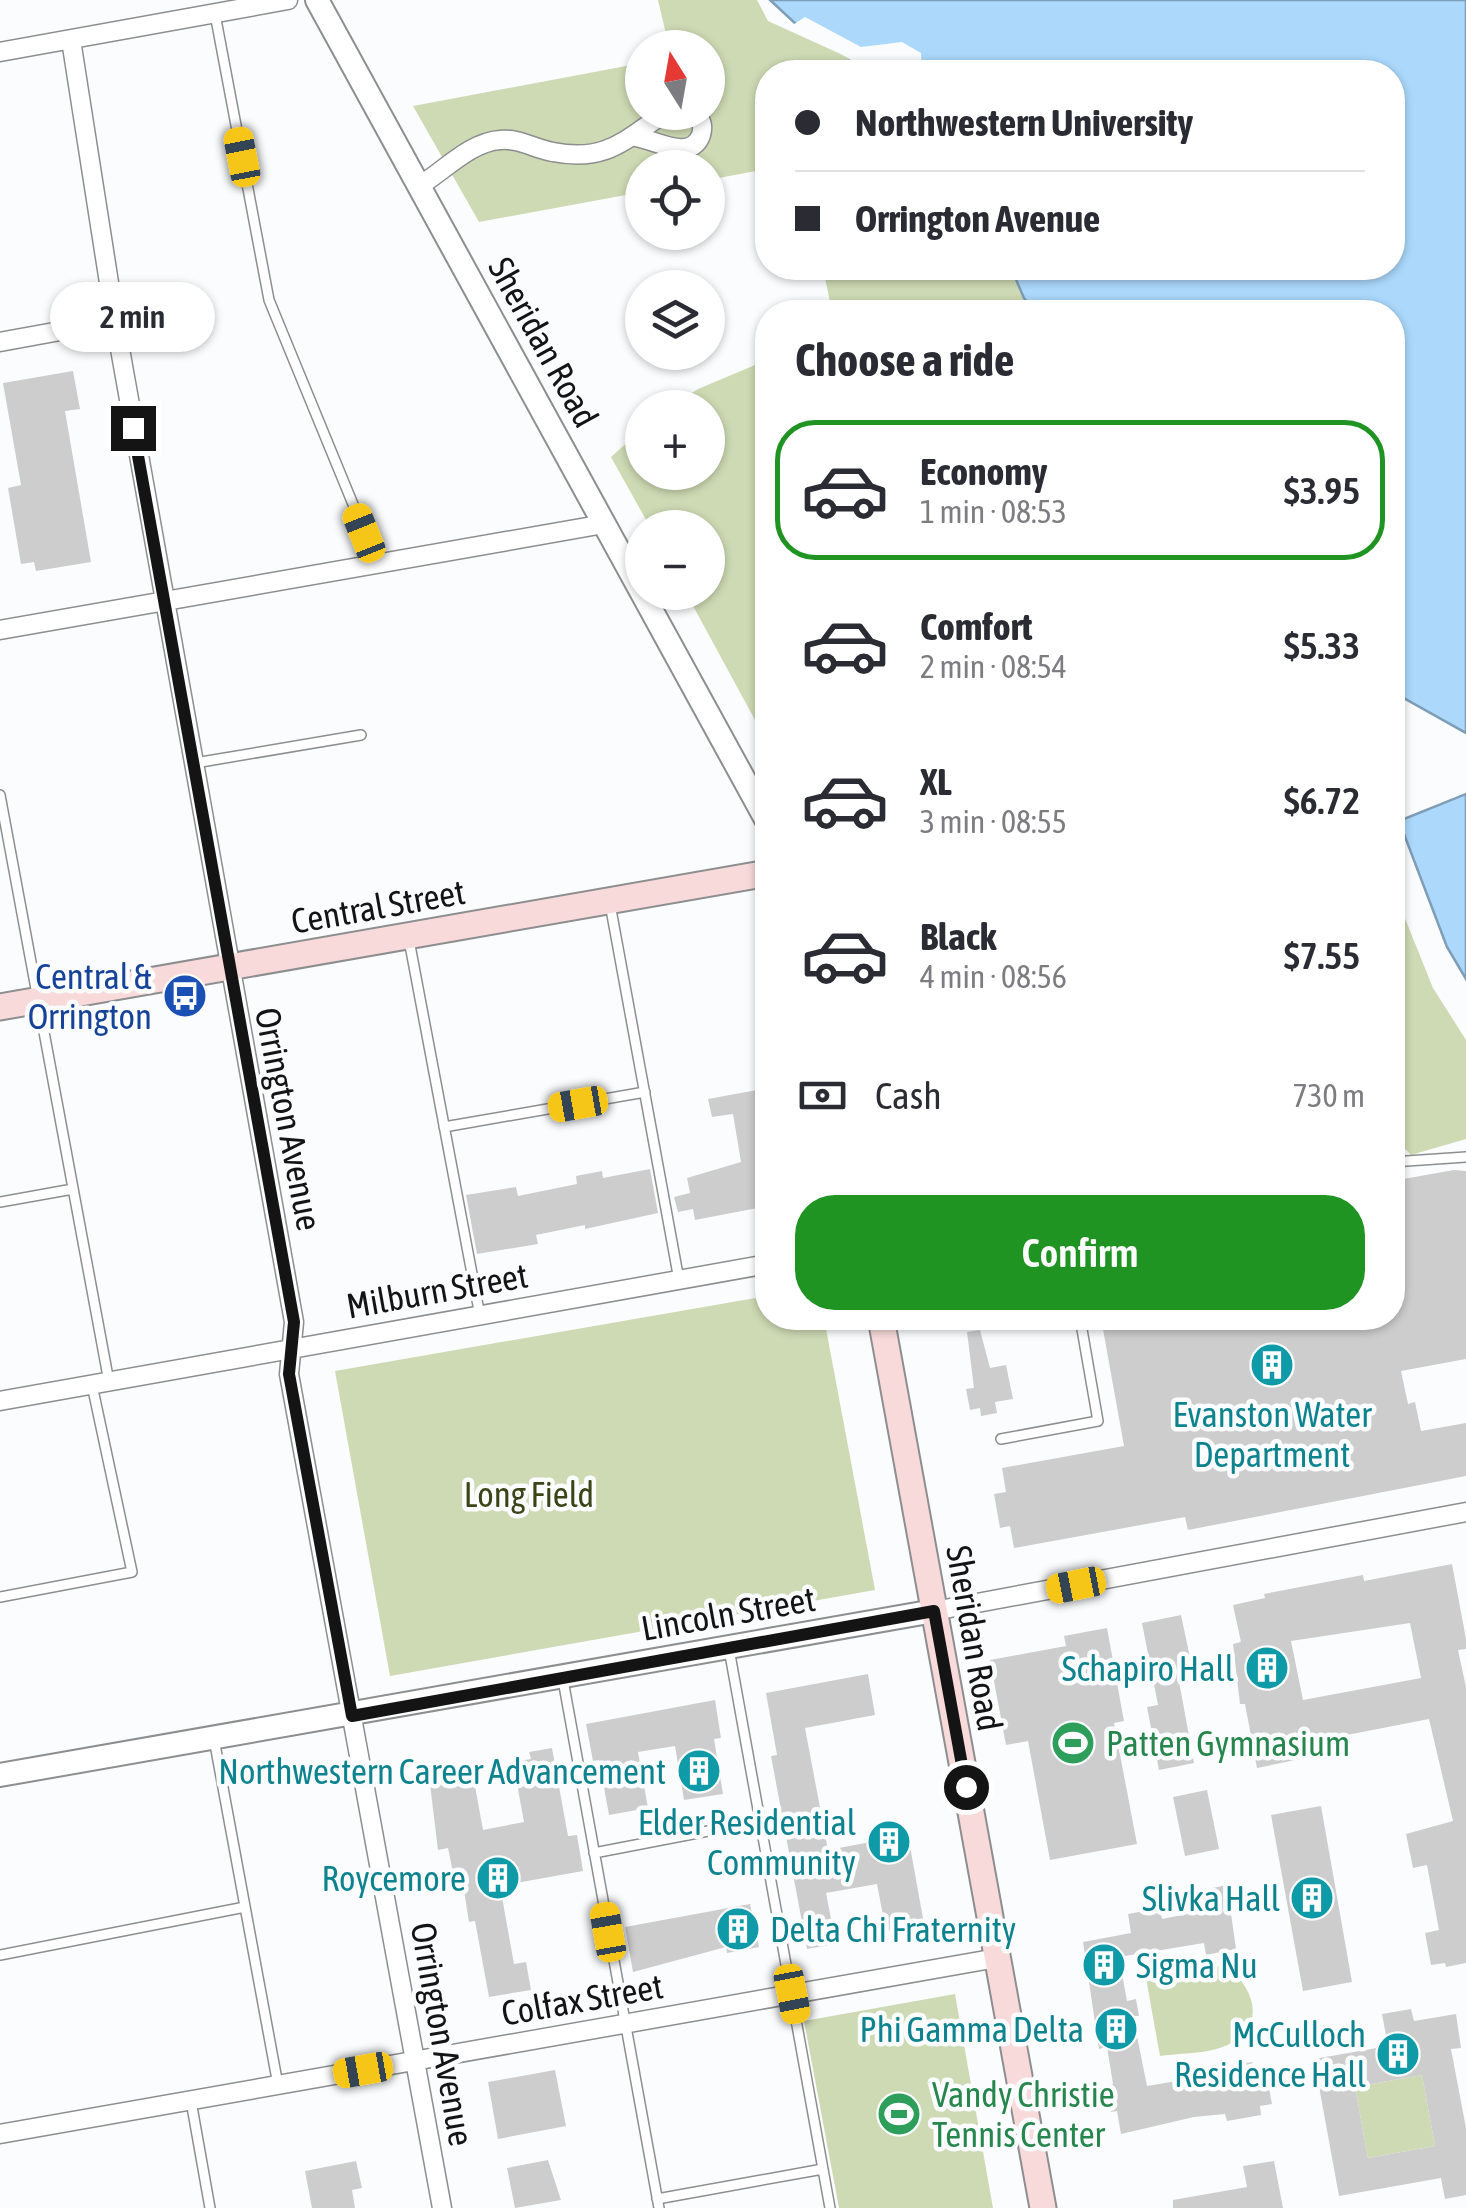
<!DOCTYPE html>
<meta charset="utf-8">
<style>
:root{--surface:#fff;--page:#f7f7f7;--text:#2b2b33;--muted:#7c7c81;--line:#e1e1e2;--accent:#1f9423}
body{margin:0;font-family:"Asap Condensed",sans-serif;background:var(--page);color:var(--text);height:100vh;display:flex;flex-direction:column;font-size:38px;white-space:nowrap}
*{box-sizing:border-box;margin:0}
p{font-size:32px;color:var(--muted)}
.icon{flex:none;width:55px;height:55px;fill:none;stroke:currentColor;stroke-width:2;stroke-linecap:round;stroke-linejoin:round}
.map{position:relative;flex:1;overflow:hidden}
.panel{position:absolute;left:755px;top:300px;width:650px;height:1030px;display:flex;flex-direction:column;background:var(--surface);border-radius:40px;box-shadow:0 2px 8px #0004}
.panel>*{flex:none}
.guide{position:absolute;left:755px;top:60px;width:650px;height:220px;border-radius:40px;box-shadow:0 2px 8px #0004;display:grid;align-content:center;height:220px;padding:0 40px;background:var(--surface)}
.needle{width:65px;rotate:349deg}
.controls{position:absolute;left:625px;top:30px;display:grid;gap:20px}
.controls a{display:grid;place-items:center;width:100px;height:100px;border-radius:50%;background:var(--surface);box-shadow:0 2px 8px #0004;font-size:50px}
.end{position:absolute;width:45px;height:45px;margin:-22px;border:12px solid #141415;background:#fff;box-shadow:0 0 0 5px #fff}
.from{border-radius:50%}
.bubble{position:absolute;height:70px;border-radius:35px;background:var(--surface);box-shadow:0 2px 8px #0004;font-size:32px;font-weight:600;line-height:70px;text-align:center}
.car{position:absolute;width:30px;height:60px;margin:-30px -15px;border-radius:12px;box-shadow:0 0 8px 2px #0007;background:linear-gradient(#f5c518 24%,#345 0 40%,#f5c518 0 76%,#345 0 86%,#f5c518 0)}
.guide b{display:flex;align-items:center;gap:35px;height:95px;font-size:38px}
.guide b+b{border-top:2px solid var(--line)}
.guide i{width:25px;height:25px;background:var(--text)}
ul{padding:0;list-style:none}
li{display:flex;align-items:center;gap:30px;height:140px;margin:0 20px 15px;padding:0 20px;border:5px solid transparent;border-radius:40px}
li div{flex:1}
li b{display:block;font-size:38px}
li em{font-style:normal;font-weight:600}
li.on{border-color:var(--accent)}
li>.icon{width:90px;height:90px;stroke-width:1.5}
h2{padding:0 40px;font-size:45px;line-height:120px}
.pay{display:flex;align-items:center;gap:25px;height:110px;padding:0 40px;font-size:38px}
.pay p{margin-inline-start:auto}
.cta{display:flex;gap:20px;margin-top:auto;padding:20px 40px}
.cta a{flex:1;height:115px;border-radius:40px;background:var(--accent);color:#fff;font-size:40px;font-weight:600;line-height:115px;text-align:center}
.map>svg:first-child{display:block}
.green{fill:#cedab4}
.water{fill:#abd8fb;stroke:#7e9db6;stroke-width:2.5}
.pier{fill:#fbfcfd}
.building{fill:#cecdce;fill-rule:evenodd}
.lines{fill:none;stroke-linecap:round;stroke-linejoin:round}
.service-casing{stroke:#8d8e8f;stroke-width:12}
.minor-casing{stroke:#8d8e8f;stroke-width:21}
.tertiary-casing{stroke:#8d8e8f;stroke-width:26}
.secondary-casing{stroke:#8d8e8f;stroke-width:29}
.service{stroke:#fff;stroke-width:9}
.minor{stroke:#fff;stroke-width:18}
.tertiary{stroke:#fff;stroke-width:22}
.secondary{stroke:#f8dada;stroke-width:25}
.route{stroke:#141415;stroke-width:12}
.labels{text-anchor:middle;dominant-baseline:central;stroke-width:9;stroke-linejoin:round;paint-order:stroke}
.street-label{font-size:35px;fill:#141415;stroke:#fbfcfd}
.transit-label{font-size:35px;fill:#164399;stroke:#fbfcfd;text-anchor:end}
.culture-label{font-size:35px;fill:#0d838f;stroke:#fbfcfd;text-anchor:end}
.park-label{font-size:35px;fill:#3a4417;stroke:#fbfcfd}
.leisure-label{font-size:35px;fill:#27864d;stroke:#fbfcfd;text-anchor:start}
</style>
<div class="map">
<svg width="1466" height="2208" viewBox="0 0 1466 2208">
<rect width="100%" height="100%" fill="#fbfcfd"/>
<path class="green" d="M 658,0 L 757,0 L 768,21 L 867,66 L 872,72 L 768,72 L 767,169 L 708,180 L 708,168 L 642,168 L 642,192 L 479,222 L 413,106 L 642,63 L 642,112 L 708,112 L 708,48 L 669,47 Z
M 823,268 L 1011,268 L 1030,312 L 832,312 Z
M 767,360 L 768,360 L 767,742 L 686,593 L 708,592 L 708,528 L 650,527 L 611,457 L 642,429 L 642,472 L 708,472 L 708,408 L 670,407 L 698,389 Z
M 1392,886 L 1433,988 L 1466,1040 L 1466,1139 L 1411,1155 L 1393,1136 Z
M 767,1296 L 768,1318 L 824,1318 L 875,1590 L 390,1676 L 335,1371 Z
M 1226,1965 C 1252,1987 1268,2021 1231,2043 C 1214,2054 1180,2053 1160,2056 L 1146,1978 Z
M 955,1994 L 993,2208 L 839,2208 L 804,2021 Z
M 1422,2075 L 1435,2146 L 1368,2158 L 1355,2087 Z"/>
<path class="water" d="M 770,0 L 1466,0 L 1466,733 L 1393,692 L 1392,312 L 1037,312 L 1024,298 L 1011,268 L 1392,268 L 1392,72 L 872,72 L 798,26 Z
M 1466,794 L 1466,979 L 1447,947 L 1399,821 Z"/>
<path class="pier" d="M 805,17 L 861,47 L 902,42 L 921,53 L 922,72 L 872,72 L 791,26 Z"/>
<path class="building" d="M 73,371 L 80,409 L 65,411 L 91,562 L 36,571 L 34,562 L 21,564 L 8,488 L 21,485 L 3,383 Z
M 768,1088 L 768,1104 L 762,1105 L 768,1135 L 768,1206 L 695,1220 L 693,1209 L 678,1212 L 674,1197 L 690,1193 L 687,1178 L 741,1162 L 733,1114 L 712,1117 L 708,1099 Z
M 650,1169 L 658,1213 L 585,1229 L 585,1225 L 536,1235 L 538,1244 L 477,1254 L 466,1195 L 516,1187 L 518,1196 L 577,1184 L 576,1176 L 602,1171 L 603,1178 Z
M 1454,1170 L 1466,1171 L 1466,1359 L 1401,1371 L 1408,1404 L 1415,1402 L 1421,1431 L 1466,1423 L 1466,1476 L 1188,1530 L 1185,1517 L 1014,1548 L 1010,1526 L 1000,1528 L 994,1494 L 1006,1492 L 1002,1468 L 1124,1446 L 1101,1318 L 1392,1318 L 1392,1181 Z
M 980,1330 L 990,1368 L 1006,1365 L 1013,1399 L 995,1402 L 997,1413 L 981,1416 L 980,1408 L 970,1410 L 966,1389 L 974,1388 L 967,1332 Z
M 1452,1564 L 1466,1639 L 1466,1649 L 1458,1650 L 1466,1687 L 1466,1963 L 1446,1967 L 1445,1963 L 1431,1965 L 1425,1933 L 1439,1930 L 1427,1865 L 1413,1868 L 1406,1834 L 1453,1821 L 1429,1719 L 1311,1742 L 1310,1757 L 1257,1768 L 1245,1704 L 1240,1704 L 1233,1644 L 1241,1642 L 1233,1605 L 1265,1598 L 1264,1594 L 1363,1575 L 1364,1581 ZM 1410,1623 L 1421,1678 L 1303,1700 L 1291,1641 Z
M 1181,1615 L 1193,1672 L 1178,1676 L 1194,1763 L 1159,1770 L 1147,1707 L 1158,1705 L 1142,1623 Z
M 1107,1628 L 1124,1721 L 1114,1723 L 1137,1844 L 1050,1860 L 1028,1741 L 1006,1745 L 990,1660 L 1066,1646 L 1064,1636 Z
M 868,1674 L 875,1715 L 805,1728 L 828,1850 L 908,1835 L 924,1924 L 886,1931 L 877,1884 L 826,1893 L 836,1944 L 807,1949 L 771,1756 L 777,1755 L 766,1693 Z
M 715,1700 L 721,1738 L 714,1739 L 723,1794 L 684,1800 L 675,1746 L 638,1752 L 648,1808 L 609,1815 L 599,1760 L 593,1761 L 586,1724 Z
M 552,1748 L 568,1836 L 577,1835 L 583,1871 L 500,1886 L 514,1964 L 526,1962 L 531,1990 L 489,1997 L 475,1921 L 469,1922 L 464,1891 L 457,1892 L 448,1848 L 438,1850 L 428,1768 L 457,1763 L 459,1770 L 465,1769 L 469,1788 L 475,1786 L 483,1830 L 524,1822 L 517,1784 L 523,1783 L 519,1761 L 531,1759 L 529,1752 Z
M 1207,1790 L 1219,1849 L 1185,1856 L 1173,1797 Z
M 1321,1806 L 1352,1982 L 1303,1991 L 1271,1815 Z
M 1227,1885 L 1236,1949 L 1206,1955 L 1204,1943 L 1119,1957 L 1127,2001 L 1136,1999 L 1139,2016 L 1133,2016 L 1147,2086 L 1218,2074 L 1217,2069 L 1252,2062 L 1255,2074 L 1266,2072 L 1272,2104 L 1260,2106 L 1261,2115 L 1227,2121 L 1225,2114 L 1194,2117 L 1121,2134 L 1117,2111 L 1111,2112 L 1107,2085 L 1113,2084 L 1107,2047 L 1099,2049 L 1083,1942 L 1131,1933 L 1128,1914 L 1160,1908 L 1162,1919 L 1198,1912 L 1194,1892 Z
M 750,1904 L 759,1947 L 727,1953 L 726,1947 L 633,1972 L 625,1927 Z
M 1411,2009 L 1414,2021 L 1456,2014 L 1461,2048 L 1451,2049 L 1466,2128 L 1466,2195 L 1445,2199 L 1441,2178 L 1339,2196 L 1314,2059 L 1388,2046 L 1382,2014 ZM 1422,2075 L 1435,2146 L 1368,2158 L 1355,2087 Z
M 555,2070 L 566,2126 L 498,2139 L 488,2082 Z
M 548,2160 L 561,2200 L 515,2208 L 507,2168 Z
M 356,2161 L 362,2188 L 352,2190 L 355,2208 L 312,2208 L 305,2171 Z
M 1274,2161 L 1283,2208 L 1173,2208 L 1173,2200 L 1247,2187 L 1243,2166 Z"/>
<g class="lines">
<defs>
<path id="service" d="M 215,14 L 269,300 L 378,565
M 195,763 L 361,735
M 0,795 L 109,1382
M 610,904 L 679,1280
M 409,940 L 480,1316
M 444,1127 L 645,1092
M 1392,1162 L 1466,1157
M 0,1202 L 73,1189
M 1001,1439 L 1098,1421 L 1080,1318
M 0,1597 L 132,1572 L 92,1385
M 729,1649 L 830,2208
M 563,1680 L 659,2208
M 214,1739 L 278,2085
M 594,1853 L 760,1821
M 0,1955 L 245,1907
M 191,2101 L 210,2208
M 657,2199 L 823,2169"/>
<path id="minor" d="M 71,40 L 115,321 L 294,1322 L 289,1374 L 442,2208
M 0,52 L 288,0
M 636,137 C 656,140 691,162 701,135 C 704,125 701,120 695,112
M 419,186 C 444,171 470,142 500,140 C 519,138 535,149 553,152 C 608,163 626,138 667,112
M 0,342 L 115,321
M 0,630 L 604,524
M 0,1401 L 768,1264
M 934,1611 L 1466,1512
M 0,2134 L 997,1958"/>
<path id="tertiary" d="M 317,0 L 768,823
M 0,1775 L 934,1611"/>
<path id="secondary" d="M 0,1007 L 768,873
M 881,1318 L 1043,2208"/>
</defs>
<use href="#service" class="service-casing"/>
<use href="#minor" class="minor-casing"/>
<use href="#tertiary" class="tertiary-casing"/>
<use href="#secondary" class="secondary-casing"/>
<use href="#service" class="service"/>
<use href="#minor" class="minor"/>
<use href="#tertiary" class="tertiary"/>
<use href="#secondary" class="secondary"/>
</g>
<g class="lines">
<path class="route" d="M 133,428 L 294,1322 L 289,1374 L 352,1716 L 934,1611 L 966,1787"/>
</g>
<defs>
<symbol id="bus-disc" viewBox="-11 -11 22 22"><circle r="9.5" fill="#1a4fb4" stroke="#fbfcfd"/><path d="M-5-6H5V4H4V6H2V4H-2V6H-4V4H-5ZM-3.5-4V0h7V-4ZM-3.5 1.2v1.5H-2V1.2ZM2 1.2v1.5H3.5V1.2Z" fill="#fff"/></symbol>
<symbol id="building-disc" viewBox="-11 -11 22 22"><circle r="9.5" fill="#0f9aa8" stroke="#fbfcfd"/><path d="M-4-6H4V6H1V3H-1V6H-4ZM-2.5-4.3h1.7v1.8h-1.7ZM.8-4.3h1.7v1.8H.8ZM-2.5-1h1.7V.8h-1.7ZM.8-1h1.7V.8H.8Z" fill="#fff"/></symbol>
<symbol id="stadium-disc" viewBox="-11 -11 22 22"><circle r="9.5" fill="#2e9e5b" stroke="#fbfcfd"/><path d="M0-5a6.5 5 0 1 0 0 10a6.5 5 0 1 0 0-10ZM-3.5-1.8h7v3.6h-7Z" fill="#fff"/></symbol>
</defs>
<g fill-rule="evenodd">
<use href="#bus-disc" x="160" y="971" width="50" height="50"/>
<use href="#building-disc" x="1247" y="1340" width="50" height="50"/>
<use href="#building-disc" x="1242" y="1643" width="50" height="50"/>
<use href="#stadium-disc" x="1048" y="1718" width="50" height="50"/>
<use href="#building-disc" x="674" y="1746" width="50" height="50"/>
<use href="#building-disc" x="864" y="1817" width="50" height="50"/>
<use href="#building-disc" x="473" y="1853" width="50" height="50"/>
<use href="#building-disc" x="1287" y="1873" width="50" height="50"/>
<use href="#building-disc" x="713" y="1904" width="50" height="50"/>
<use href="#building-disc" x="1079" y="1940" width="50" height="50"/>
<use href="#building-disc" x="1091" y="2004" width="50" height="50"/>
<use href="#building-disc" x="1373" y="2029" width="50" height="50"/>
<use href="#stadium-disc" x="874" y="2089" width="50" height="50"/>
</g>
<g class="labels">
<g class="street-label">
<text transform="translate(544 342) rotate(61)">Sheridan Road</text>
<text transform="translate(378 906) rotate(-10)">Central Street</text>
<text transform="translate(289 1119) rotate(79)">Orrington Avenue</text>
<text transform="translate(437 1290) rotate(-10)">Milburn Street</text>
<text transform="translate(728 1613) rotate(-10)">Lincoln Street</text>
<text transform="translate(975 1638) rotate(80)">Sheridan Road</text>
<text transform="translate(582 1999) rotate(-10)">Colfax Street</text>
<text transform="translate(443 2034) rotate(80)">Orrington Avenue</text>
</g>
<g class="transit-label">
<text x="152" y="976">Central &amp;<tspan x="152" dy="40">Orrington</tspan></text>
</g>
<g class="culture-label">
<text x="1272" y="1414" text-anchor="middle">Evanston Water<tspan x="1272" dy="40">Department</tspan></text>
<text x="1234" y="1668">Schapiro Hall</text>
<text x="666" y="1771">Northwestern Career Advancement</text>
<text x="856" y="1822">Elder Residential<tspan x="856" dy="40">Community</tspan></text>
<text x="466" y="1878">Roycemore</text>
<text x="1280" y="1898">Slivka Hall</text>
<text x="770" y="1929" text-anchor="start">Delta Chi Fraternity</text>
<text x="1136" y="1965" text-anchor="start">Sigma Nu</text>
<text x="1084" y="2029">Phi Gamma Delta</text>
<text x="1366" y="2034">McCulloch<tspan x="1366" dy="40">Residence Hall</tspan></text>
</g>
<g class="park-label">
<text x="529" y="1494">Long Field</text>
</g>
<g class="leisure-label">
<text x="1106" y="1743">Patten Gymnasium</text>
<text x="932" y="2094">Vandy Christie<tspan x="932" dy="40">Tennis Center</tspan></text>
</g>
</g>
</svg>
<div class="controls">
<a><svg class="needle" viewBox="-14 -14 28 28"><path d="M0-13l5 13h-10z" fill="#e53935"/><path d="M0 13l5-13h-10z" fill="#7c7c81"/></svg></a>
<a><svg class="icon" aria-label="locate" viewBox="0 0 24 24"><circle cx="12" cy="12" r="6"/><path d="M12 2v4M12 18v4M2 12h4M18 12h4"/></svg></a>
<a><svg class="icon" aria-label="layers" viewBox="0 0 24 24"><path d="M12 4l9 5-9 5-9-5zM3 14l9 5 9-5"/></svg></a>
<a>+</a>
<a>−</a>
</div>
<i class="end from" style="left:966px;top:1787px"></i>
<i class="end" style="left:133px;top:428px"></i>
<div class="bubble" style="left:50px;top:282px;width:165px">2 min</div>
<i class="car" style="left:242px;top:157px;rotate:349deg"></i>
<i class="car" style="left:364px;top:533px;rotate:338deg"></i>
<i class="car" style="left:578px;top:1104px;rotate:260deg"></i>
<i class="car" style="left:1076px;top:1585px;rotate:259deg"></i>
<i class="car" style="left:608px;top:1932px;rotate:350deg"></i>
<i class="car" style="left:792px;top:1994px;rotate:169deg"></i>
<i class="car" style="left:363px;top:2070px;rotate:260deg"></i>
<div class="guide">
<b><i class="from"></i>Northwestern University</b>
<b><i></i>Orrington Avenue</b>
</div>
<section class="panel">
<h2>Choose a ride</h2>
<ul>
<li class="on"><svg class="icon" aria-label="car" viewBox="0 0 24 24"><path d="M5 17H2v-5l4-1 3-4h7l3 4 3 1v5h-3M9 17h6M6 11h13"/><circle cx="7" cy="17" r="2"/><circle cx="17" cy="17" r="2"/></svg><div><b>Economy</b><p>1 min · 08:53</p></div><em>$3.95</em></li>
<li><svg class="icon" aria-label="car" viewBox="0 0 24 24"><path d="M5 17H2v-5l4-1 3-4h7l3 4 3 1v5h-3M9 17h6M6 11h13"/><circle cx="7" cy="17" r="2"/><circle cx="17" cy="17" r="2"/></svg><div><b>Comfort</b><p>2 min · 08:54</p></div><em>$5.33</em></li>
<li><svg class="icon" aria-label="car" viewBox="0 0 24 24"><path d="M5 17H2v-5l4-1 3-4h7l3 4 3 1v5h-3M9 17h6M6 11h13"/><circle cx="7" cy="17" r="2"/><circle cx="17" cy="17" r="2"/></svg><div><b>XL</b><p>3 min · 08:55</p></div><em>$6.72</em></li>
<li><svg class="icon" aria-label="car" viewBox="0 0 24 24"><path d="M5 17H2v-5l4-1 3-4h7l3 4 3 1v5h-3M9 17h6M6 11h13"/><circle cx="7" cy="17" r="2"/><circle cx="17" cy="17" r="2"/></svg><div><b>Black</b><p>4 min · 08:56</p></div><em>$7.55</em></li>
</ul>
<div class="pay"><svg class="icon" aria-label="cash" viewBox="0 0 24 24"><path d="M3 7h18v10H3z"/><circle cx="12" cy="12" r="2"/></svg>Cash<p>730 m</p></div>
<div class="cta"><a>Confirm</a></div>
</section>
</div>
